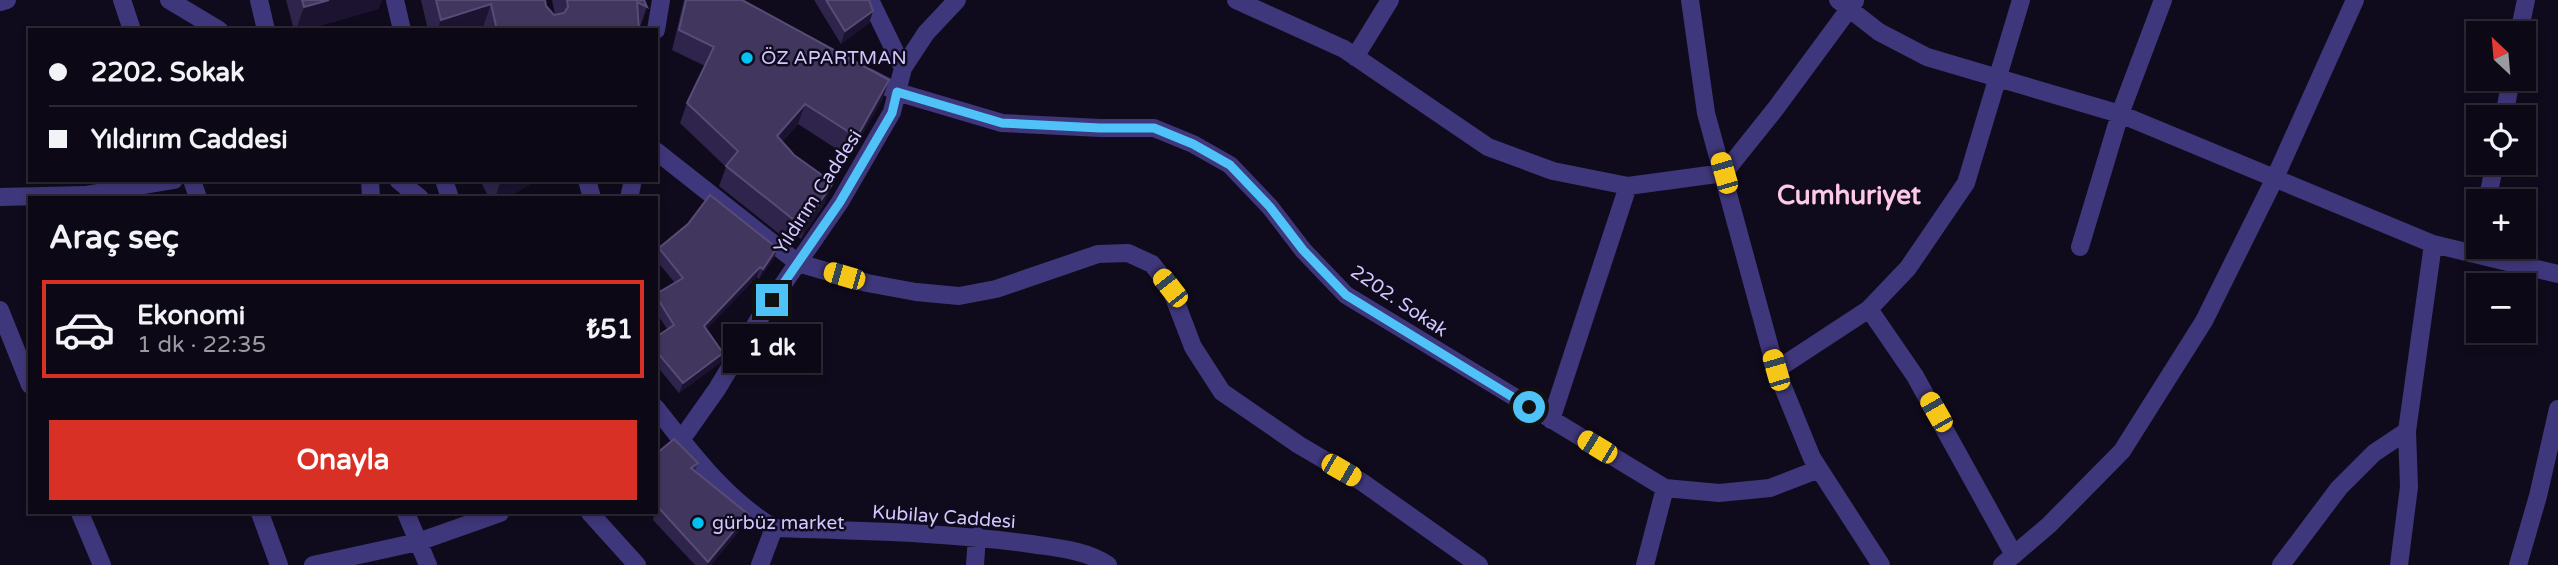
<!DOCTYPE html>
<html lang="tr">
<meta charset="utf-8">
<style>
:root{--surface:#0c0815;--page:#1a1622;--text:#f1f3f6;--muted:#9a9aa0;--line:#2c2934;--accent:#d93025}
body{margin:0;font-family:"Varela Round",sans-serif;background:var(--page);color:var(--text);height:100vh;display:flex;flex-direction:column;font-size:26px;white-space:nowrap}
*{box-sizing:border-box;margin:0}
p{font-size:23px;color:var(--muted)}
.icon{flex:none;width:38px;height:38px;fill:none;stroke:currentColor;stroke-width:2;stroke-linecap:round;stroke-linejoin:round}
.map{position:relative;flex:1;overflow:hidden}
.drawer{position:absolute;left:28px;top:196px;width:630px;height:318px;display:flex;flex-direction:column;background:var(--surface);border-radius:0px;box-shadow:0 4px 10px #0003,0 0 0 2px var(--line)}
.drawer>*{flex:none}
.banner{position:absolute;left:28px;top:28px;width:630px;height:154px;border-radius:0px;box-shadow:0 4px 10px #0003,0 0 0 2px var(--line);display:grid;align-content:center;height:154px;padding:0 21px;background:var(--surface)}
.needle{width:46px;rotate:334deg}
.fabs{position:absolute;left:2466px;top:21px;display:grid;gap:14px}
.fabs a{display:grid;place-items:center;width:70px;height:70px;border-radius:0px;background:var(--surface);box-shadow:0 4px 10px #0003,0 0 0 2px var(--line);font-size:35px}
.end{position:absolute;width:32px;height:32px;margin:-16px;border:9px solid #4fc3f7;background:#111;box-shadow:0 0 0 4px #111}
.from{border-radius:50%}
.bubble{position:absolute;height:49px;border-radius:0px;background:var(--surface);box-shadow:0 4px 10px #0003,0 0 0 2px var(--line);font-size:23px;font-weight:700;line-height:49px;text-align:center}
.car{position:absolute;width:21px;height:42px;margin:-21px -10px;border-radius:9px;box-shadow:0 0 5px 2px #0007;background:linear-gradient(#f5c518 24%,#345 0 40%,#f5c518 0 76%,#345 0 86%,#f5c518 0)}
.banner b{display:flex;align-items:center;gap:24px;height:66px;font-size:26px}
.banner b+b{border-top:2px solid var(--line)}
.banner i{width:18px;height:18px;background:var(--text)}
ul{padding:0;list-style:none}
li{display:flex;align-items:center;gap:21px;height:98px;margin:0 14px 10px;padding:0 7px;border:4px solid transparent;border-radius:0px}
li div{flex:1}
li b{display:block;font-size:26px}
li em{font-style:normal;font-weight:700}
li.selected{border-color:var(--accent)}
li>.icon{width:63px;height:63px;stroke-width:1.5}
h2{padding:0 21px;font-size:32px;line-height:84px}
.cta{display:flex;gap:14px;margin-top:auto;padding:14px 21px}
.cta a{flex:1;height:80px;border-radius:0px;background:var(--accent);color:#fff;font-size:28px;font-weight:700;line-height:80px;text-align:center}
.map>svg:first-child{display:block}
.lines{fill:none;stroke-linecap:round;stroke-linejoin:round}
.minor{stroke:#3f377b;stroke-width:18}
.wall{fill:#2f244b}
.shaded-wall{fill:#1b1330}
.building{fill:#41365e;stroke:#584c77;stroke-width:2}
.route{stroke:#4fc3f7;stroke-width:9}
.poi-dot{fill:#03c1ef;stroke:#100b1c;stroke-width:2.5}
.labels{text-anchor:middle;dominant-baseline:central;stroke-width:5;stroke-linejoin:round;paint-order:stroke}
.poi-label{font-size:19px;fill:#d2c7fe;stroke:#100b1c;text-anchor:start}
.street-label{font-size:19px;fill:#d2c7fe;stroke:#100b1c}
.district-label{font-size:26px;font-weight:bold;fill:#fec9e6;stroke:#100b1c}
</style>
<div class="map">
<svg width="2558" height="565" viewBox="0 0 2558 565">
<rect width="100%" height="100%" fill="#100b1c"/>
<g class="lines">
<path class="minor" d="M 122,0 L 132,30
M 169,0 L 219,30
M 259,0 L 266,30
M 395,0 L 402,30
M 870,0 L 903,68
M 1236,0 L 1344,49 L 1488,147 L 1553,171 L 1628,186 L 1724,173 L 1776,108 L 1855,1
M 1690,0 L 1706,113 L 1776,370 L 1812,458 L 1881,565
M 1838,0 L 1879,32 L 1927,57 L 2120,114 L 2433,244 L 2558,274
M 0,2 L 7,0
M 656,30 L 661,0
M 2519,33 L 2526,0
M 1355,57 L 1390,0
M 868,77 L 897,92 L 1002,123 L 1100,128 L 1154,128 L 1193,144 L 1230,165 L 1270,207 L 1303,250 L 1346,295 L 1665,488 L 1719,493 L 1770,488 L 1819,469
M 2504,117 L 2511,79
M 656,151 L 798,263 L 867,283 L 916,292 L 959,296 L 996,289 L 1098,254 L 1128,253 L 1152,264 L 1170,287 L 1193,347 L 1222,392 L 1299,445 L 1362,482 L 1479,565
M 192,180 L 198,198
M 370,180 L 371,198
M 398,180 L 420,198
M 444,180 L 450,198
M 587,180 L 592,198
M 0,197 L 85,195 L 174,180
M 629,198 L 633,180
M 2487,201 L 2495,163
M 2080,247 L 2120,114 L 2163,0
M 1869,309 L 1915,376 L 2014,555
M 0,310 L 30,385
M 1776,370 L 1869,309 L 1908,268 L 1966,183 L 2021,0
M 656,408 C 691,452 725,499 774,528 C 860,531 946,532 1031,544 C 1057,548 1086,550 1108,565
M 1551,420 L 1628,186
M 681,440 L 717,389 L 759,319 L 840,202 L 892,112 L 903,68 L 926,33 L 957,0
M 80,513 L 102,565
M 260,513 L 279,565
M 406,513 L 428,565
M 590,513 L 637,565
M 313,565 L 418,542 L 500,513
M 760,565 L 774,528
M 975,565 L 977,536
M 1645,565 L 1665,488
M 2002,565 L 2049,525 L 2122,451 L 2204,321 L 2274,180 L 2355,0
M 2281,565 L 2339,488 L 2374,453 L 2407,431
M 2399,565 L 2409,487 L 2407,431 L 2433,244
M 2518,565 L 2538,496 L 2558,409"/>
</g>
<path class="wall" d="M 286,0 L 382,0 L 378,9 L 305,30 L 294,30 Z
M 421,0 L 545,0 L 546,6 L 554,15 L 555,15 L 552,0 L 644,0 L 647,7 L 639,30 L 428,30 Z
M 684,0 L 742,0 L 889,80 L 882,100 L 849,157 L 798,124 L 782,142 L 825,203 L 801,239 L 792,232 L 787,240 L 719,186 L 726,167 L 680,123 L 687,103 L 705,66 L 672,50 Z
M 814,0 L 869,0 L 873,11 L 869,23 L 841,44 Z
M 480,180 L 538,180 L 506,198 L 489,198 Z
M 659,248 L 777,248 L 774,258 L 759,279 L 757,277 L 706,329 L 720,363 L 679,393 L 656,365 L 656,337 L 667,329 L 656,312 L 656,294 L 675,283 L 656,260 L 656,256 Z
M 656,454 L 698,463 L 695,471 L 748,514 L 743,526 L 711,565 L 695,565 L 653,520 L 654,517 L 650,513 L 656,513 Z"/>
<path class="shaded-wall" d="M 329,0 L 382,0 L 378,9 L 305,30 L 296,30 L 304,7 Z
M 491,4 L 482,30 L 437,30 L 441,20 Z
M 873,11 L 869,23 L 841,44 L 845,31 Z
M 889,80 L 882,100 L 849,157 L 857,137 Z
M 805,104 L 798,124 L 769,156 L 777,136 Z
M 501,180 L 538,180 L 506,198 L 495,198 Z
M 833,183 L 825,203 L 801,239 L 808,219 Z
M 799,212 L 792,232 L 787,240 L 794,220 Z
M 777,248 L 774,258 L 759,279 L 763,269 Z
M 760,267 L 757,277 L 700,336 L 704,326 Z
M 723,353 L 720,363 L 679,393 L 683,383 Z
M 421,513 L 432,513 L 420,516 Z
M 748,514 L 743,526 L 711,565 L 707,565 L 708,562 Z"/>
<path class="building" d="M 302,0 L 329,0 L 304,7 Z
M 436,0 L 545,0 L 546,6 L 554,15 L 564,13 L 568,7 L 567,0 L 644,0 L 647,7 L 637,2 L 639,30 L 497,30 L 491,4 L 441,20 Z
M 686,0 L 742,0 L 889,80 L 857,137 L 805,104 L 777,136 L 794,155 L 833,183 L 808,219 L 799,212 L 794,220 L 726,166 L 738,151 L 687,103 L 714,47 L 679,30 Z
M 826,0 L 869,0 L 873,11 L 845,31 Z
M 710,195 L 777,248 L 763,269 L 760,267 L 704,326 L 723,353 L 683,383 L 656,351 L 656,337 L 674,325 L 656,296 L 656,294 L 683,278 L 659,248 L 688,224 Z
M 674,439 L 698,463 L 691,468 L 748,514 L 708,562 L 658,507 L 659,506 L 656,502 L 656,454 Z"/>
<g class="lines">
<path class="route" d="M 772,300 L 840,202 L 892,113 L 897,92 L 1002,123 L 1100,128 L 1154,128 L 1193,144 L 1230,165 L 1270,207 L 1303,250 L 1346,295 L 1529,407"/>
</g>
<g class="poi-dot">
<circle cx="747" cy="58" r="7"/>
<circle cx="698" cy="523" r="7"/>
</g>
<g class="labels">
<g class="poi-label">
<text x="761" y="58">ÖZ APARTMAN</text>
<text x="712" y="523">gürbüz market</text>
</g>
<g class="street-label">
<text transform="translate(818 192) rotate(-57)">Yıldırım Caddesi</text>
<text transform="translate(1399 301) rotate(34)">2202. Sokak</text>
<text transform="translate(944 517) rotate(4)">Kubilay Caddesi</text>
</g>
<g class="district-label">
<text x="1849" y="195">Cumhuriyet</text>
</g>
</g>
</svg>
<div class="fabs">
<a><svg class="needle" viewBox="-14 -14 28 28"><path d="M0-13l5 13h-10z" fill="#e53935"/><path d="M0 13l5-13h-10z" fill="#9a9aa0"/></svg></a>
<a><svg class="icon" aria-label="locate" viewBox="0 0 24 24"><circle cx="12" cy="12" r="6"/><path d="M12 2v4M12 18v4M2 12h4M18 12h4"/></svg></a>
<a>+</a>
<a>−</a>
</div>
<i class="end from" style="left:1529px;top:407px"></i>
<i class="end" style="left:772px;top:300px"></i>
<div class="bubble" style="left:723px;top:324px;width:98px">1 dk</div>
<i class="car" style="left:1724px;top:173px;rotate:344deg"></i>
<i class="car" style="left:844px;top:276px;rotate:286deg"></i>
<i class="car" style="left:1170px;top:288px;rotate:322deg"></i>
<i class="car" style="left:1776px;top:370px;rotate:344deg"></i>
<i class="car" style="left:1936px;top:412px;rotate:330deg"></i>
<i class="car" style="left:1597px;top:447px;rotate:301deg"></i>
<i class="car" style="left:1341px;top:470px;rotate:120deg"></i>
<div class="banner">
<b><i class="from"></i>2202. Sokak</b>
<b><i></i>Yıldırım Caddesi</b>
</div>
<section class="drawer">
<h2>Araç seç</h2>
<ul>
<li class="selected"><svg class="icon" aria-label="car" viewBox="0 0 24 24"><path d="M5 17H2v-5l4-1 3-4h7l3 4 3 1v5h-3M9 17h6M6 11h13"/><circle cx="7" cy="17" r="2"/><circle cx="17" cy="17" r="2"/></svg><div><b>Ekonomi</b><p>1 dk · 22:35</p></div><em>₺51</em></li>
</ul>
<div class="cta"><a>Onayla</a></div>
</section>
</div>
